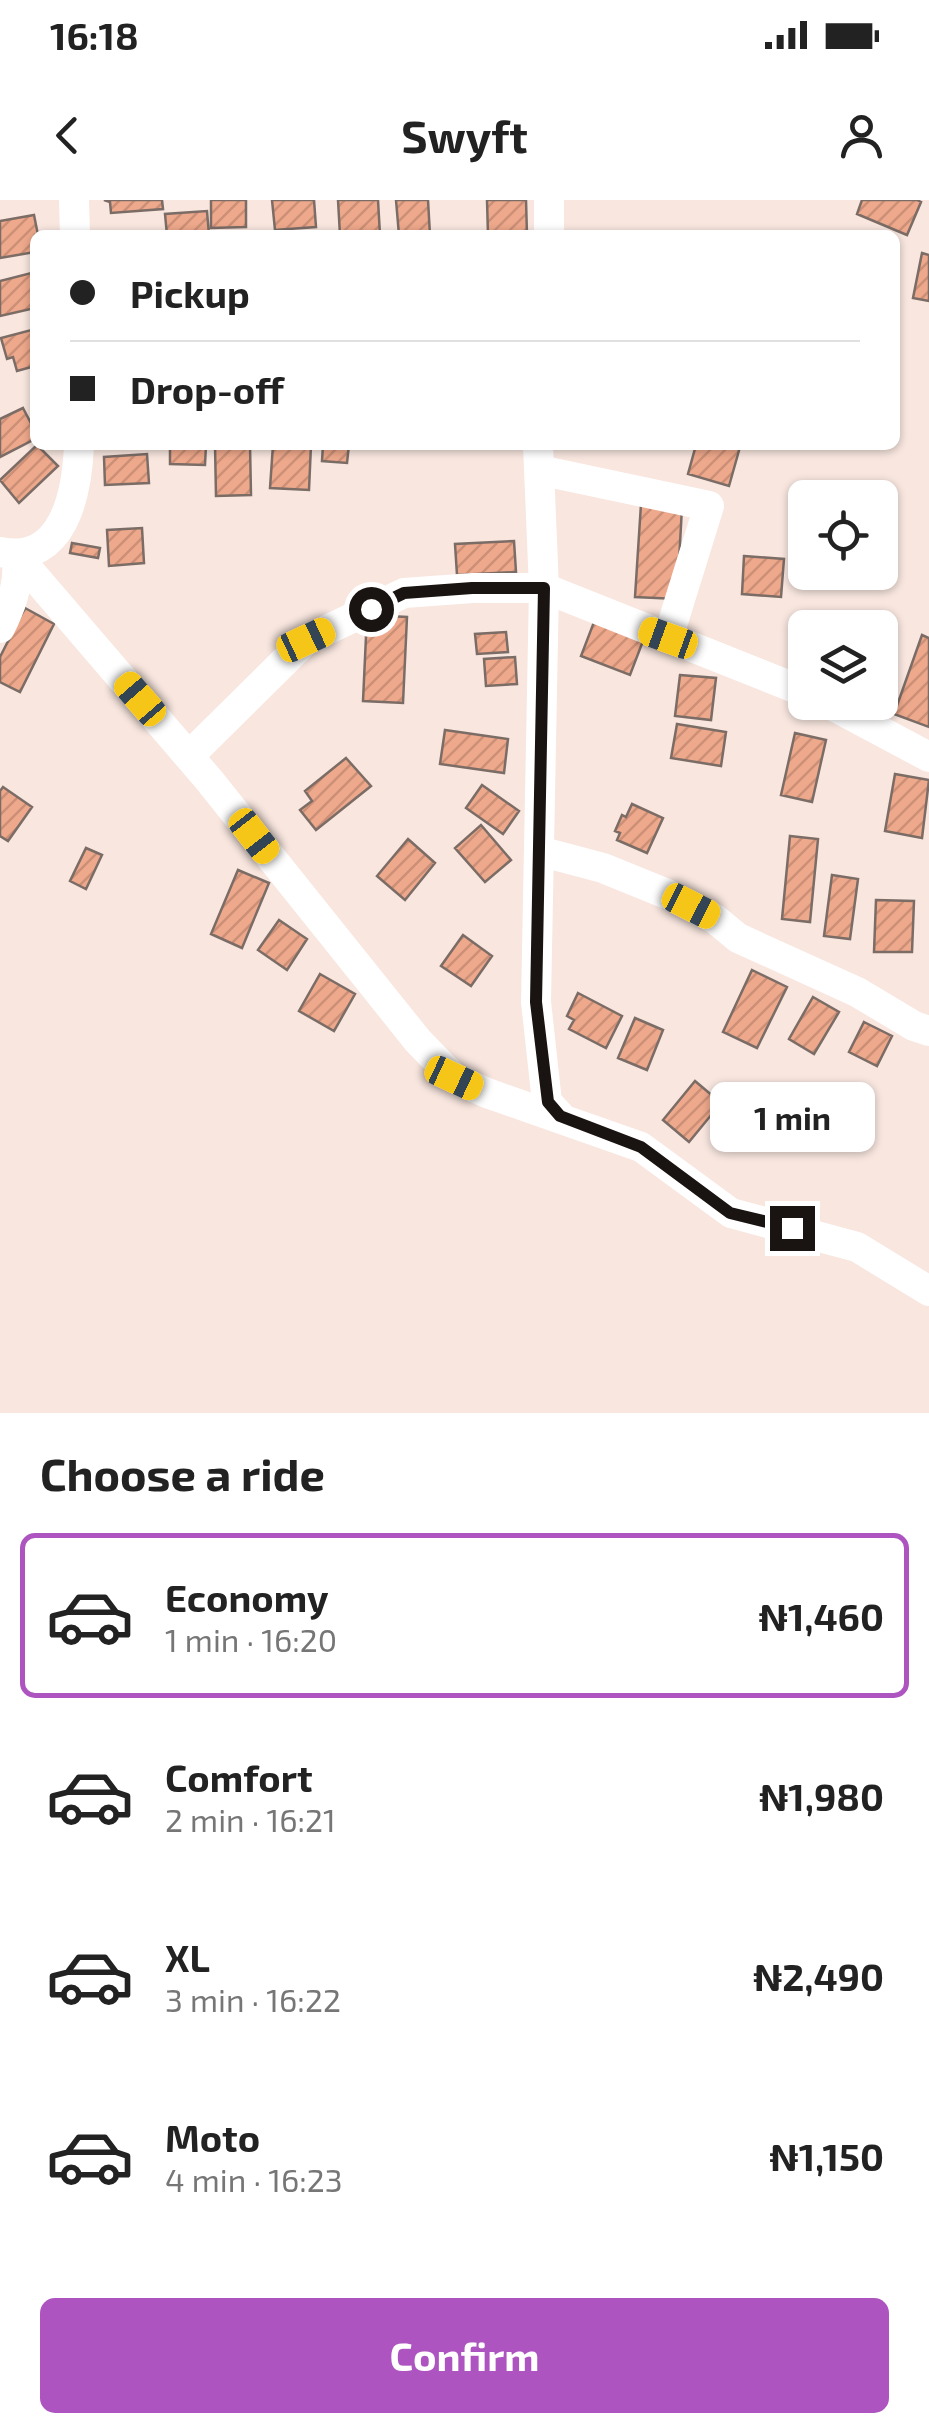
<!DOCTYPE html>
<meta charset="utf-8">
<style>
:root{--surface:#fff;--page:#f2f2f2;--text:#222;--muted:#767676;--line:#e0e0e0;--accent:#ae54c1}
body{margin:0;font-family:"Exo 2",sans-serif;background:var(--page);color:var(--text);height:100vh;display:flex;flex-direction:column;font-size:38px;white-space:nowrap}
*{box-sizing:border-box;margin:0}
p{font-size:32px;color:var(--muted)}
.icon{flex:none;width:55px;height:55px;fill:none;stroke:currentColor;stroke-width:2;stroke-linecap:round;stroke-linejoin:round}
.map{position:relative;height:1213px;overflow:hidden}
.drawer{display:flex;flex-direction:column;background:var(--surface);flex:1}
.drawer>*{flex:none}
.guide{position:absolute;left:30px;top:30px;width:870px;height:220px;border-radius:15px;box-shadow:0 2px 8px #0004;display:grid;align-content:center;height:220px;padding:0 40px;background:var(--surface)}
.controls{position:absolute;left:788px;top:280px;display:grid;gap:20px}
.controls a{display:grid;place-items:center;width:110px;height:110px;border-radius:15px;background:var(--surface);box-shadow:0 2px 8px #0004;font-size:50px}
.end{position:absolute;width:45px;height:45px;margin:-22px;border:12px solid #191311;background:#fff;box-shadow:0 0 0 5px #fff}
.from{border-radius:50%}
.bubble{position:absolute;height:70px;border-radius:15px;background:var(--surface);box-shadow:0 2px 8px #0004;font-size:32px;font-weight:700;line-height:70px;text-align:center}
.car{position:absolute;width:30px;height:60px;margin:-30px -15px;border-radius:12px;box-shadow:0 0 8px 2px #0007;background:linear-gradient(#f5c518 24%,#345 0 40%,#f5c518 0 76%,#345 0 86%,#f5c518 0)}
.guide b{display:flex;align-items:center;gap:35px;height:95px;font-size:38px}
.guide b+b{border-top:2px solid var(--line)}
.guide i{width:25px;height:25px;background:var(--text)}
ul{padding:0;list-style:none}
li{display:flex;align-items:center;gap:30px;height:165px;margin:0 20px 15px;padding:0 20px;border:5px solid transparent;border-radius:15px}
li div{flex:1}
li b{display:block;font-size:38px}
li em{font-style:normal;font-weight:700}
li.on{border-color:var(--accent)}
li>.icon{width:90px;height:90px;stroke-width:1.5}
h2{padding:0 40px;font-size:45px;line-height:120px}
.button{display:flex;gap:20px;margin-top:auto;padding:20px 40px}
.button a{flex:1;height:115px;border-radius:15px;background:var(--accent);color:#fff;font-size:40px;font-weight:700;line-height:115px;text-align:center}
.status{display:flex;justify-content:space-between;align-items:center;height:70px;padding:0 50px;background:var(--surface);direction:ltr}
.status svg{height:28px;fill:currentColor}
header{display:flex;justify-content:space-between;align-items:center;height:130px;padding:0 40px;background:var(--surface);font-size:45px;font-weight:700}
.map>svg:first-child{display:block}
.building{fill:url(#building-hatch);stroke:#7b6c66;stroke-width:2.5}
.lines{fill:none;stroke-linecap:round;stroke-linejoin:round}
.minor{stroke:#fff;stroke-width:30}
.route{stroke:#191311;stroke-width:12}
</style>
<div class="status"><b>16:18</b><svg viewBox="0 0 49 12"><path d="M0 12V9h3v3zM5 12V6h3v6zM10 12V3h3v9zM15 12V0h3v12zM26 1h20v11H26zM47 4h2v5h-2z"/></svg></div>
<header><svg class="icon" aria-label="back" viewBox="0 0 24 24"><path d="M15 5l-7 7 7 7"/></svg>Swyft<svg class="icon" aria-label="person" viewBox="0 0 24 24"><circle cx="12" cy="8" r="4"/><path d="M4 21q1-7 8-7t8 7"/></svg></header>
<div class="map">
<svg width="929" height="1213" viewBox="0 0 929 1213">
<defs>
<pattern id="building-hatch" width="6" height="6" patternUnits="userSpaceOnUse" patternTransform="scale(2.5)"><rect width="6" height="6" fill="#eea88b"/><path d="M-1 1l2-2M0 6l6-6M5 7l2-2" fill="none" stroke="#cc9077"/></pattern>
</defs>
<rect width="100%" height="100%" fill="#f8e6df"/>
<path class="building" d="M 104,0 L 162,0 L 163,9 L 111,13 L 110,2 Z
M 211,0 L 246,0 L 246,27 L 211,28 Z
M 272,0 L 314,0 L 316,27 L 275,30 Z
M 338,0 L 378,0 L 380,35 L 340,35 Z
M 396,0 L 428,0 L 430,35 L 399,35 Z
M 487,0 L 526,0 L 527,35 L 488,35 Z
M 862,0 L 917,0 L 921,2 L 907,35 L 857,14 Z
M 207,11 L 209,35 L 167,35 L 165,14 Z
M 34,15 L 38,35 L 35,35 L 35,52 L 0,58 L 0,21 Z
M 922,53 L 929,55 L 929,101 L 913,98 Z
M 35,72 L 35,108 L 0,116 L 0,81 Z
M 35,129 L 35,166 L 17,171 L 13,157 L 7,159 L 1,138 Z
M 23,208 L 35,231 L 35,239 L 0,257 L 0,219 Z
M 37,245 L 58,266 L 19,303 L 0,280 Z
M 170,245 L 206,245 L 205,265 L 170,264 Z
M 215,245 L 250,245 L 251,295 L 216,296 Z
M 273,245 L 311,245 L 309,290 L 270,288 Z
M 323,245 L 349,245 L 347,263 L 322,261 Z
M 696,245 L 740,247 L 729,286 L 688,274 Z
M 147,254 L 149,283 L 105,285 L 104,257 Z
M 641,304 L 682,307 L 677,399 L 635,397 Z
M 142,328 L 144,363 L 109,366 L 107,330 Z
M 514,341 L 516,372 L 457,375 L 455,344 Z
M 72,343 L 100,348 L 98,358 L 70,353 Z
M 744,356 L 784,359 L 781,397 L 742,394 Z
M 25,408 L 54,424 L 20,492 L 0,482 L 0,457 Z
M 367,415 L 407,417 L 403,503 L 363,501 Z
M 594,422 L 643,441 L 630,475 L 581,456 Z
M 796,429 L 805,429 L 805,475 L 796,475 Z
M 506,432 L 508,452 L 477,454 L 475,434 Z
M 922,435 L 929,438 L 929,527 L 894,514 Z
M 515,457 L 517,484 L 486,486 L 484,459 Z
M 680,475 L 716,478 L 711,520 L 675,516 Z
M 677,524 L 726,532 L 721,566 L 671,558 Z
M 445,530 L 508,539 L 504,573 L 440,564 Z
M 795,533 L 826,540 L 812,602 L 781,595 Z
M 346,558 L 371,586 L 316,630 L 300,610 L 312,601 L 305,591 Z
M 895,574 L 929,580 L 922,638 L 885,631 Z
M 482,585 L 519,611 L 503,634 L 466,608 Z
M 3,587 L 32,607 L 8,641 L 0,636 L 0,591 Z
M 632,604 L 663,618 L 647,653 L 617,640 L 620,633 L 615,631 L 622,615 L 626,617 Z
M 481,625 L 511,660 L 485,682 L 455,648 Z
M 790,636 L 818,639 L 810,722 L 782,719 Z
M 408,639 L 435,663 L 405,700 L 377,676 Z
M 86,648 L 102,655 L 86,689 L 70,681 Z
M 238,670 L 269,683 L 242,748 L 211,734 Z
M 832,675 L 858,679 L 850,739 L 824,736 Z
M 876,700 L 914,701 L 912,752 L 874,752 Z
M 279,720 L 307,739 L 287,770 L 258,750 Z
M 463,735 L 492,756 L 471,786 L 441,766 Z
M 752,770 L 787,787 L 757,848 L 723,832 Z
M 320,774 L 355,794 L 334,831 L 299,811 Z
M 578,793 L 622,816 L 606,848 L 569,829 L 574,820 L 567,816 Z
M 813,797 L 839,812 L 814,854 L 789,839 Z
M 635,818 L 663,830 L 647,870 L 618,858 Z
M 864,822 L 892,836 L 877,866 L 849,852 Z
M 695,881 L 721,903 L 689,942 L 663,920 Z"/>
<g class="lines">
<path class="minor" d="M 74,0 L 75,35
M 549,0 L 549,35
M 538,245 L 544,388 L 805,492
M 539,270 L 709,306 L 668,438
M 0,352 C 64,365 77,293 79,245
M 16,355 L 209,580 L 418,841 L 454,878 L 487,893 L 641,947 L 731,1013 L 857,1047 L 929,1091
M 0,428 C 12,405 21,380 16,355
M 826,502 L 929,557
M 189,556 L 306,440 L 404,393 L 473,388 L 544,388 L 536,802 L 547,902 L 560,916
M 539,651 L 603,668 L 667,694 L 715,719 L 738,738 L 857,792 L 914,826 L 929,831"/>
</g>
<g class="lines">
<path class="route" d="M 371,409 L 404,393 L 472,388 L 544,388 L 536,802 L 548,902 L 560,916 L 641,947 L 730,1013 L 792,1028"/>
</g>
</svg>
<div class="controls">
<a><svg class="icon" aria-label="locate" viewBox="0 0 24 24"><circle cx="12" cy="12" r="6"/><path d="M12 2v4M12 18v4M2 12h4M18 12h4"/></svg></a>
<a><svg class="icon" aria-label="layers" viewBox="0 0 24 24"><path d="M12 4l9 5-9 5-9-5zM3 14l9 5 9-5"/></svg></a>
</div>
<i class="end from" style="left:371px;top:409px"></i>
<i class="end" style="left:792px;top:1028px"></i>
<div class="bubble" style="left:710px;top:882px;width:165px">1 min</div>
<i class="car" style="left:668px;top:438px;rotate:290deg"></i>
<i class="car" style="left:306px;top:440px;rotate:65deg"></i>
<i class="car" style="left:140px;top:499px;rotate:319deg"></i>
<i class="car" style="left:254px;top:636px;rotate:142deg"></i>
<i class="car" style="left:691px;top:706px;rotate:117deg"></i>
<i class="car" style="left:454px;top:878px;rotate:115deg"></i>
<div class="guide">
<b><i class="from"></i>Pickup</b>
<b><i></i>Drop-off</b>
</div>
</div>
<section class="drawer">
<h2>Choose a ride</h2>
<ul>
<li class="on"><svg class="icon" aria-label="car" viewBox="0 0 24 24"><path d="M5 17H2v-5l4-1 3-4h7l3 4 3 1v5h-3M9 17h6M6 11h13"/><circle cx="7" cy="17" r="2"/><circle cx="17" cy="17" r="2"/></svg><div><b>Economy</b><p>1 min · 16:20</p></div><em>₦1,460</em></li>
<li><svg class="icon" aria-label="car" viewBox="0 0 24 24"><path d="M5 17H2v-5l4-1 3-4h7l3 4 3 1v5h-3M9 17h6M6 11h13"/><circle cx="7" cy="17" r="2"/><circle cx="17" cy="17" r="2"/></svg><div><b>Comfort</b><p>2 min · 16:21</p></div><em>₦1,980</em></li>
<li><svg class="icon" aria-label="car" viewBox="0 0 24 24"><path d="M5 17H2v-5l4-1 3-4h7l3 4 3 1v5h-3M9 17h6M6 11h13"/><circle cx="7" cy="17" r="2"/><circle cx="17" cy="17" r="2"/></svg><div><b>XL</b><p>3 min · 16:22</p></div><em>₦2,490</em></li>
<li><svg class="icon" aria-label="car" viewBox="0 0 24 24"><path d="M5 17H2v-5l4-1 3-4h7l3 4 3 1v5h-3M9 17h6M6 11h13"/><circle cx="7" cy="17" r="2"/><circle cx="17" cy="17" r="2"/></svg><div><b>Moto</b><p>4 min · 16:23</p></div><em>₦1,150</em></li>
</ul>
<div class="button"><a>Confirm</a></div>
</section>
